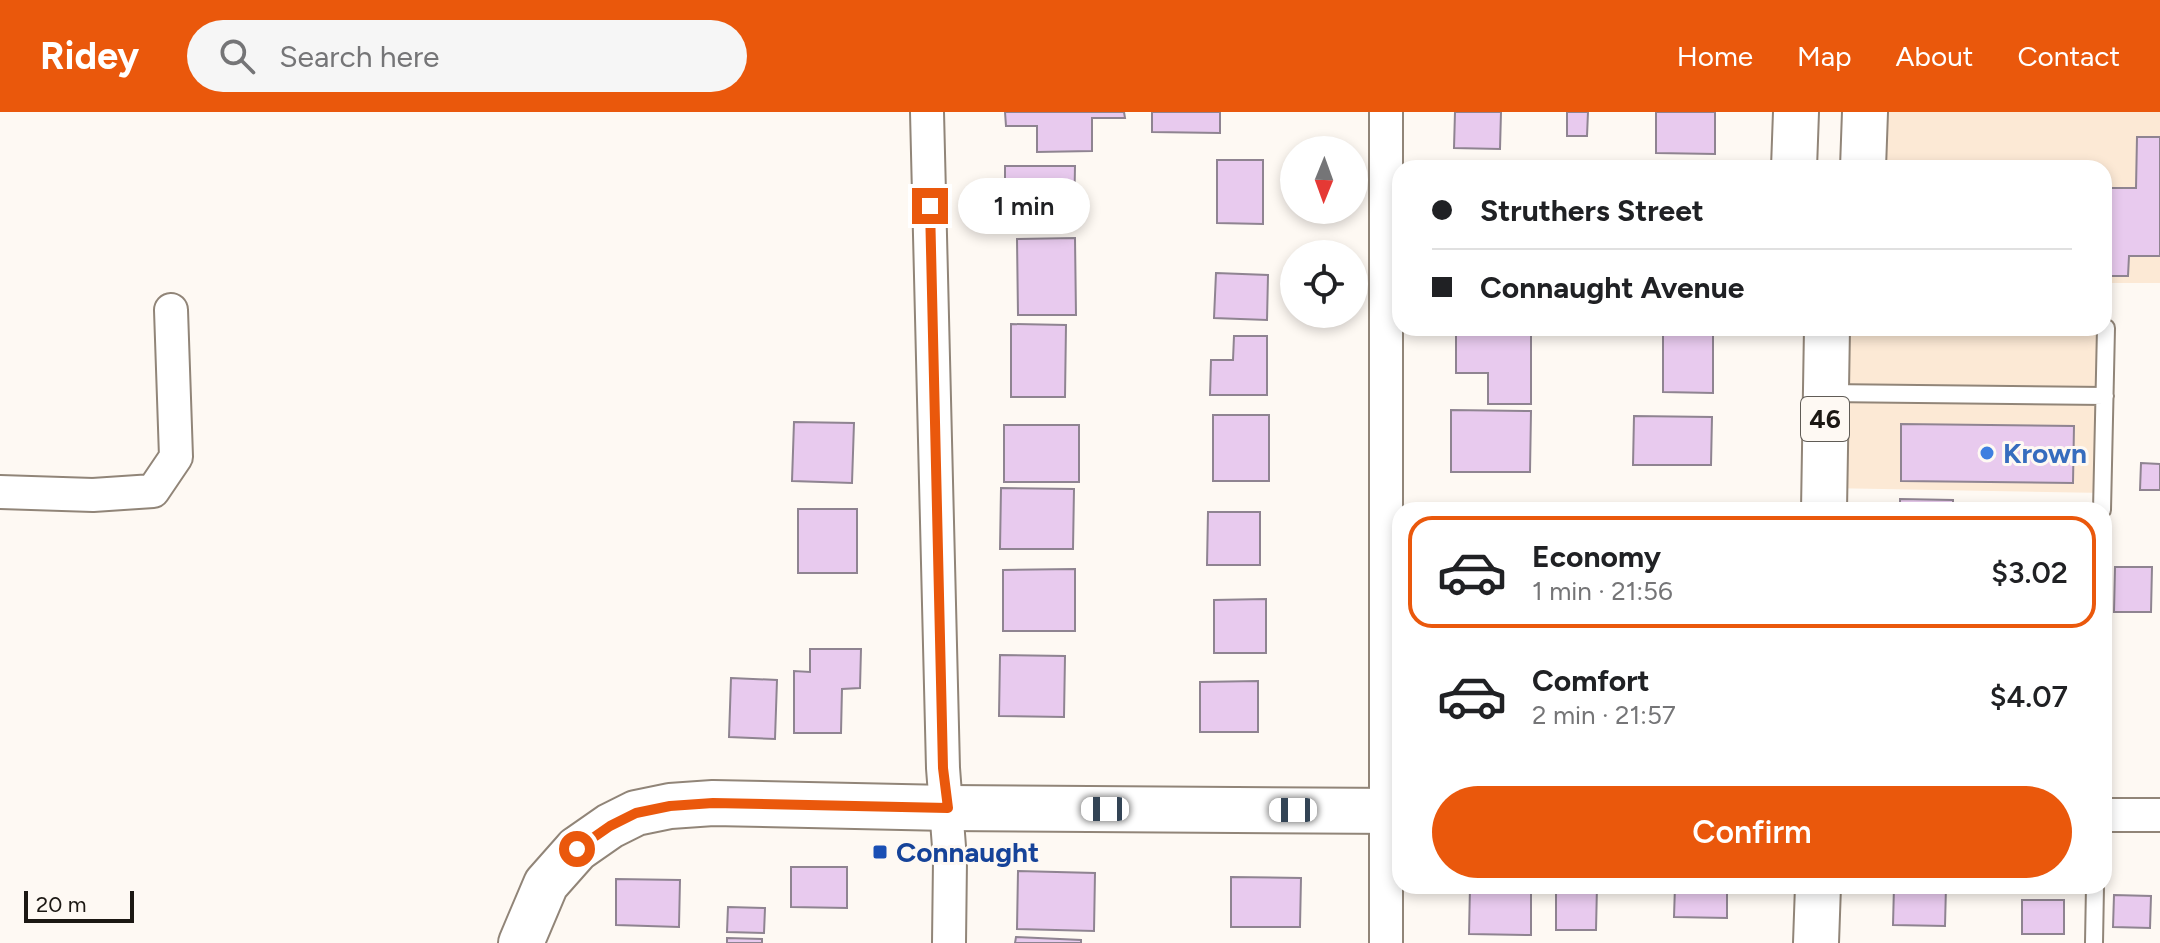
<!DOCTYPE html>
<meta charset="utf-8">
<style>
:root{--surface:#fff;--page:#f6f6f6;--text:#202124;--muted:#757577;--line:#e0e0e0;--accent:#ea580c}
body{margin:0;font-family:Figtree,sans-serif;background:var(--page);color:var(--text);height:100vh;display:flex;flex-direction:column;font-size:30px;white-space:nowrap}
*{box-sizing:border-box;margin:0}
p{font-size:26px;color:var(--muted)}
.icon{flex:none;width:44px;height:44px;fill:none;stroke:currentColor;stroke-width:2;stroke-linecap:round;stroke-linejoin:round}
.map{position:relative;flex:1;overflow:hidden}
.sheet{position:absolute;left:1392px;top:390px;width:720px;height:392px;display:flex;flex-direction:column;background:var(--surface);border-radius:24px;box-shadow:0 4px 12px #0003}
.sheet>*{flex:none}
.hud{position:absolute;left:1392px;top:48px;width:720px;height:176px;border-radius:24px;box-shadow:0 4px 12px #0003;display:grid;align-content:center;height:176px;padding:0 40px;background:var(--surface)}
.needle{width:52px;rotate:181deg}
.buttons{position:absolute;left:1280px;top:24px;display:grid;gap:16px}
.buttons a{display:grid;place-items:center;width:88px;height:88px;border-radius:50%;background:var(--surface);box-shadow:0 4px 12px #0003;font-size:40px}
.scale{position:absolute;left:24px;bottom:20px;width:110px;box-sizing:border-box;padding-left:8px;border:4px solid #1c1813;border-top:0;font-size:22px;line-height:28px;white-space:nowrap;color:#1c1813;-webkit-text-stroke:6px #fef9f3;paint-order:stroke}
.end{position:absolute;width:36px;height:36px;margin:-18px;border:10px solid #ea580c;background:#fff;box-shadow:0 0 0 4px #fff}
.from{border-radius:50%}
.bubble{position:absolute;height:56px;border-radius:28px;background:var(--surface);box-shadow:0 4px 12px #0003;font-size:26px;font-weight:600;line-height:56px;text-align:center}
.car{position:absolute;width:24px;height:48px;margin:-24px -12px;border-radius:10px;box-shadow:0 0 6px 2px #0007;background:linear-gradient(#fff 24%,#345 0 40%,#fff 0 76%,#345 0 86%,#fff 0)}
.hud b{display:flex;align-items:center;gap:28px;height:76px;font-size:30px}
.hud b+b{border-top:2px solid var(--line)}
.hud i{width:20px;height:20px;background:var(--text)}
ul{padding:14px 0 0;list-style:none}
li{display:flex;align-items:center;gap:24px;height:112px;margin:0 16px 12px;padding:0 24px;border:4px solid transparent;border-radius:24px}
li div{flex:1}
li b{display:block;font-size:30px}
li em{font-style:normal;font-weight:600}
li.on{border-color:var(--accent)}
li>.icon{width:72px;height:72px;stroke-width:1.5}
.button{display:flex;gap:16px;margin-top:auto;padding:16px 40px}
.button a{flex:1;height:92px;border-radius:48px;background:var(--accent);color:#fff;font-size:32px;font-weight:600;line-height:92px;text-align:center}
header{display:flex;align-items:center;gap:48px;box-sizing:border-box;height:112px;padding:0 40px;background:var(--accent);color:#fff}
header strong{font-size:38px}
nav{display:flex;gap:44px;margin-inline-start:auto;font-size:28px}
.search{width:560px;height:72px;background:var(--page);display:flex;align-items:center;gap:20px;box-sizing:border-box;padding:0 28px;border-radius:44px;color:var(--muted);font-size:30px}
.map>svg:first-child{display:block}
.built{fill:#fce9d5}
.building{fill:#e8caee;stroke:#8f8491;stroke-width:2}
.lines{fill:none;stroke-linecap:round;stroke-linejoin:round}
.lane-casing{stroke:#918578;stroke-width:20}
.street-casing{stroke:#918578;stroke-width:36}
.secondary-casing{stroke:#918578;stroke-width:48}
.primary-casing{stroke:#918578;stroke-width:48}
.lane{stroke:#fff;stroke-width:16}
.street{stroke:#fff;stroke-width:32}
.secondary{stroke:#fff;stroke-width:44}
.primary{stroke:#fff;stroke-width:44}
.route{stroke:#ea580c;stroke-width:10}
.shop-dot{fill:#3f7fe0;stroke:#fef9f3;stroke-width:3}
.transit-dot{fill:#1a4fb4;stroke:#fef9f3;stroke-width:3}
.labels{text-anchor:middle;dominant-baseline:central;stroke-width:6;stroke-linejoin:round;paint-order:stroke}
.shield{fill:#fef9f3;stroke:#605c56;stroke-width:2}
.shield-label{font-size:26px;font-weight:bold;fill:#1c1813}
.shop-label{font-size:28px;font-weight:bold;fill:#366cbe;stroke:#fef9f3;text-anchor:start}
.transit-label{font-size:28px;font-weight:bold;fill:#164399;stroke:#fef9f3;text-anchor:start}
</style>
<header>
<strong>Ridey</strong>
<div class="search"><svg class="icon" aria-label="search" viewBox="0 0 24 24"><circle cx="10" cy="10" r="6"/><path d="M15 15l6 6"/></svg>Search here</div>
<nav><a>Home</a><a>Map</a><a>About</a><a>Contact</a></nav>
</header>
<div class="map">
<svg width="2160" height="831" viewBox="0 0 2160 831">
<rect width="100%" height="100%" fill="#fef9f3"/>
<path class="built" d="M 1869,0 L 2160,0 L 2160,171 L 2110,171 L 2105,381 L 1827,376 L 1830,216 L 2104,216 L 2104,56 L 1866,56 Z"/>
<path class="building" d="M 1005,0 L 1124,0 L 1125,6 L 1092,6 L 1092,39 L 1037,40 L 1037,14 L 1006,14 Z
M 1152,0 L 1220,0 L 1220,21 L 1152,20 Z
M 1455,0 L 1501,0 L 1500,37 L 1454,36 Z
M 1567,0 L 1588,0 L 1587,24 L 1567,24 Z
M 1656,0 L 1715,0 L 1715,42 L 1656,41 Z
M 2137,25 L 2160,25 L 2160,144 L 2129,144 L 2128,164 L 2104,164 L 2104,76 L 2136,76 Z
M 1217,48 L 1263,48 L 1263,112 L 1217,111 Z
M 1467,50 L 1514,51 L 1513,56 L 1467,56 Z
M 1005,54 L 1075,54 L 1074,110 L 1005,109 Z
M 1075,126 L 1076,203 L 1018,203 L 1017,127 Z
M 1216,161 L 1268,163 L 1267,208 L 1214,206 Z
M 1011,212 L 1066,213 L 1065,285 L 1011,285 Z
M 1456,216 L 1531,217 L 1531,292 L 1488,292 L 1488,261 L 1456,261 Z
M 1663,218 L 1713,219 L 1713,281 L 1663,280 Z
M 1234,224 L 1267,224 L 1267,283 L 1210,283 L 1211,248 L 1233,248 Z
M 1451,298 L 1531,299 L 1530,360 L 1451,360 Z
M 1213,303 L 1269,303 L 1269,369 L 1213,369 Z
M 1634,304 L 1712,305 L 1711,353 L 1633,353 Z
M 794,310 L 854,311 L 852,371 L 792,369 Z
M 1901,312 L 2074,314 L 2073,371 L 1901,369 Z
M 1004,313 L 1079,313 L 1079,370 L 1004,370 Z
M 2141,351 L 2160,352 L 2160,378 L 2140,378 Z
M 1001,376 L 1074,377 L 1073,437 L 1000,437 Z
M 1900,387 L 1953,388 L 1953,398 L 1900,398 Z
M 798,397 L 857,397 L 857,461 L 798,461 Z
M 1208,400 L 1260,400 L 1260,453 L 1207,453 Z
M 2115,455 L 2152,455 L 2151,500 L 2114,500 Z
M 1075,457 L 1075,519 L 1003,519 L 1003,458 Z
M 1266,487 L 1266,541 L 1214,541 L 1214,488 Z
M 810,537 L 861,537 L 860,576 L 842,577 L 841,621 L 794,621 L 794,559 L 810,560 Z
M 1000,543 L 1065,544 L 1064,605 L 999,604 Z
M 731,566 L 777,568 L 775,627 L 729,625 Z
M 1258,569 L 1258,620 L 1200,620 L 1200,570 Z
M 791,755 L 847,755 L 847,796 L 791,795 Z
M 1018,759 L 1095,761 L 1094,819 L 1017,817 Z
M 1231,765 L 1301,766 L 1300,815 L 1231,815 Z
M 616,767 L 680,768 L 679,815 L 616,813 Z
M 1470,774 L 1531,774 L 1531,823 L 1469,822 Z
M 1556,774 L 1597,774 L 1596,818 L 1556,818 Z
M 1675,774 L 1727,774 L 1727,806 L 1674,805 Z
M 1894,774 L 1946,774 L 1945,814 L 1893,813 Z
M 2114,783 L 2151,784 L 2150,816 L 2113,815 Z
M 2022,788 L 2064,788 L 2064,822 L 2022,822 Z
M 728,795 L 765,796 L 764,821 L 727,820 Z
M 1016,825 L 1081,828 L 1081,831 L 1015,831 Z
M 727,826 L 762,827 L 762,831 L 727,831 Z"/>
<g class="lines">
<defs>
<path id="lane" d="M 1826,281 L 2105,284
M 2102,398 L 2106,216
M 2094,831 L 2095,774"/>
<path id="street" d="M 927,0 L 943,656 L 950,748 L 949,831
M 1386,0 L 1386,831
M 0,380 L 93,383 L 153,379 L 176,345 L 171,198
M 2104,703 L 2160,703"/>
<path id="secondary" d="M 521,831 L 546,772 L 577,737 L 610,714 L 636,701 L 670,694 L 713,691 L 948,696 L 1400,699"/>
<path id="primary" d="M 1794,56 L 1796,0
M 1863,56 L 1865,0
M 1824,398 L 1827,216
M 1816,831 L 1818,774"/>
</defs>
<use href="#lane" class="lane-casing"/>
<use href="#street" class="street-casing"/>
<use href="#secondary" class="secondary-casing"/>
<use href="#primary" class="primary-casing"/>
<use href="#lane" class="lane"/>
<use href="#street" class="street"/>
<use href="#secondary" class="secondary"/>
<use href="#primary" class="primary"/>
</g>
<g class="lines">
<path class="route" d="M 577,737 L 610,714 L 636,701 L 670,694 L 713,691 L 948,696 L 943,656 L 930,94"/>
</g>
<circle class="shop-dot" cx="1987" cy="341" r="8"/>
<rect class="transit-dot" x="872" y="732" width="16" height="16" rx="4"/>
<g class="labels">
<rect class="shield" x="1801" y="285" width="48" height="44" rx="6"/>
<g class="shield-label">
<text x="1825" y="307">46</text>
</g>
<g class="shop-label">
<text x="2003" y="341">Krown</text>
</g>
<g class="transit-label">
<text x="896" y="740">Connaught</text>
</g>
</g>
</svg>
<div class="buttons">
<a><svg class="needle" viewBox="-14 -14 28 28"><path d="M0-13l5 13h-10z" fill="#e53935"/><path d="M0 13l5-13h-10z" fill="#757577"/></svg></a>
<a><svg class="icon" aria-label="locate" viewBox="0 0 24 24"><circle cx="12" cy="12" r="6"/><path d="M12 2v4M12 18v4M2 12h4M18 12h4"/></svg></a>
</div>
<div class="scale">20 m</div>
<i class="end from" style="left:577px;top:737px"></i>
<i class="end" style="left:930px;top:94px"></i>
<div class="bubble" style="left:958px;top:66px;width:132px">1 min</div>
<i class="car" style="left:1105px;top:697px;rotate:270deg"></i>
<i class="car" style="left:1293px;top:698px;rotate:270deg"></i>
<div class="hud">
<b><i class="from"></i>Struthers Street</b>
<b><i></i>Connaught Avenue</b>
</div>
<section class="sheet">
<ul>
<li class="on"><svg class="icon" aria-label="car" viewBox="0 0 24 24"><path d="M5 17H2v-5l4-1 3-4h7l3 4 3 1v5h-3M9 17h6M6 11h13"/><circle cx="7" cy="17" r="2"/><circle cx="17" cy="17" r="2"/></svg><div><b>Economy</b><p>1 min · 21:56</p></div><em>$3.02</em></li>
<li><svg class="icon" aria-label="car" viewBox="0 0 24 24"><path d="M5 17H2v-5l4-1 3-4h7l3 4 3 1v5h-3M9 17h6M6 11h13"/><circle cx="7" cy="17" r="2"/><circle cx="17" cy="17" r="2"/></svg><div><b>Comfort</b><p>2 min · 21:57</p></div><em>$4.07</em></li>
</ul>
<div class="button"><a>Confirm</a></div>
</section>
</div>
